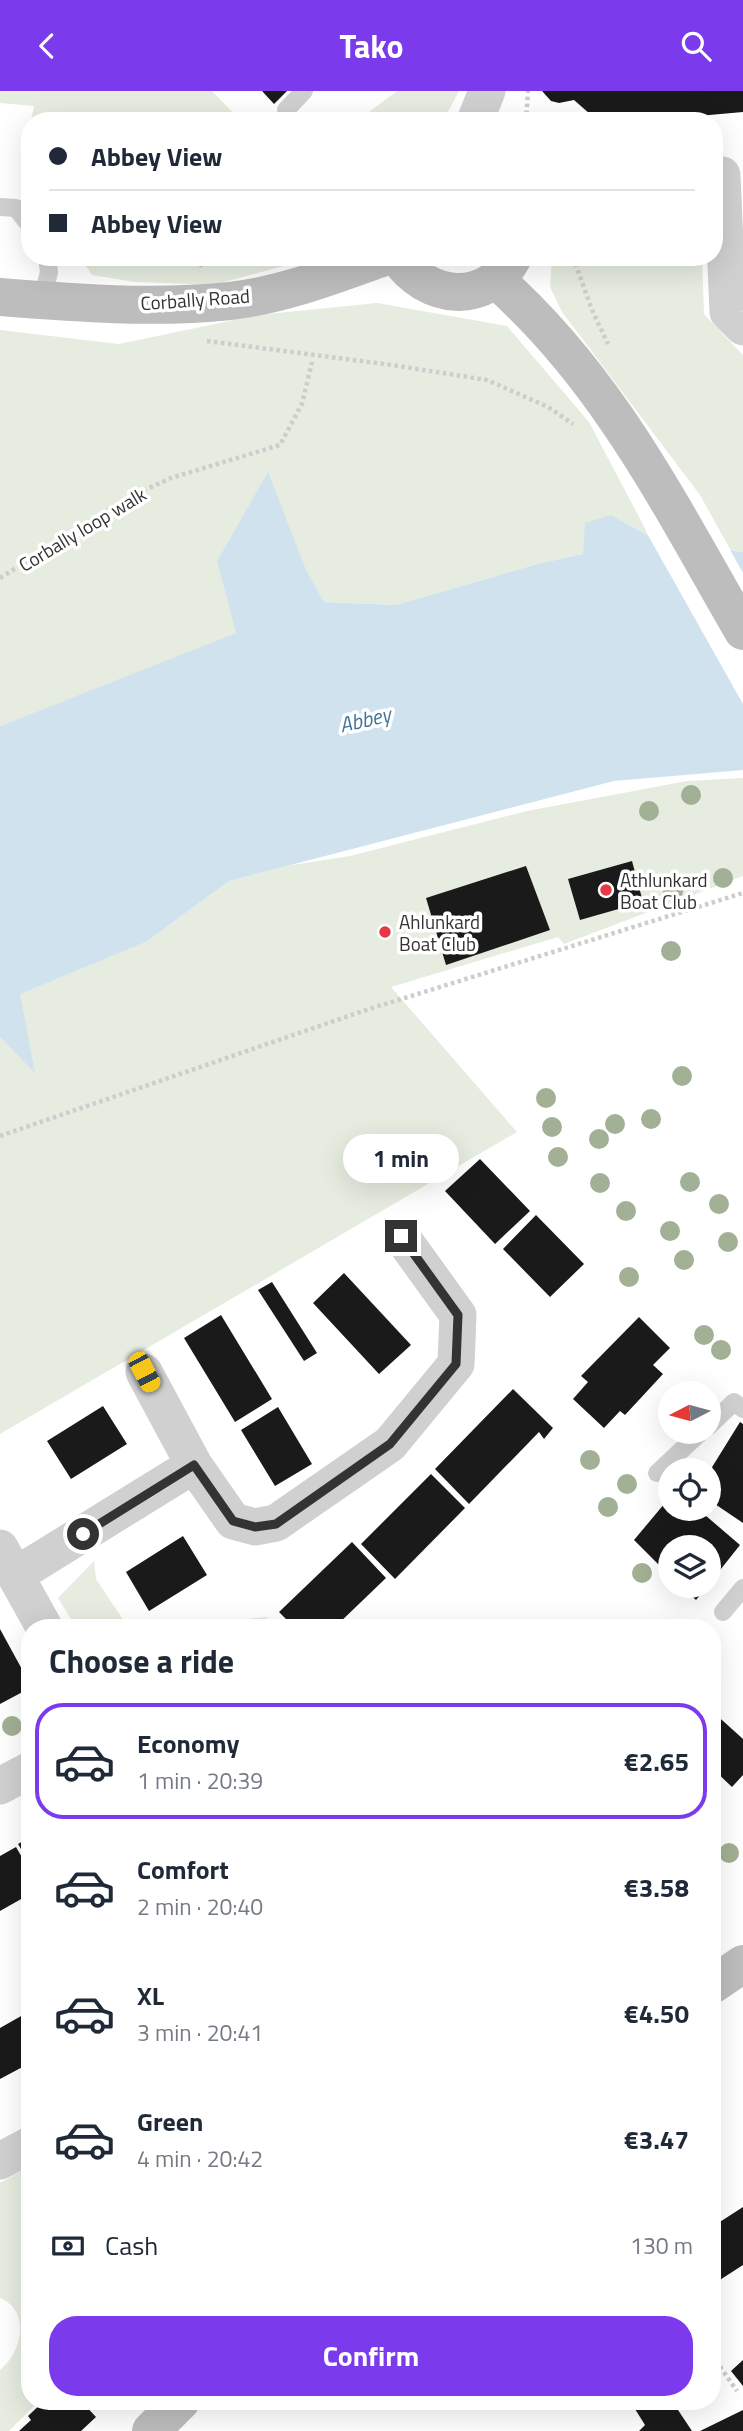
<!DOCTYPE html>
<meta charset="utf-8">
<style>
:root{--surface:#fff;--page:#f6f6f7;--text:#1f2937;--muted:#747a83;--line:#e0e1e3;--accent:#7c3aed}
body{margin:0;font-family:"Titillium Web",sans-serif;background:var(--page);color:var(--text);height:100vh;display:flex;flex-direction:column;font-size:26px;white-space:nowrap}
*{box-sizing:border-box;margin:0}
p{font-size:23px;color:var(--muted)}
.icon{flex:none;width:38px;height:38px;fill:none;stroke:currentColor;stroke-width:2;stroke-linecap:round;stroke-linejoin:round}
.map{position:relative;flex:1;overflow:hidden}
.sheet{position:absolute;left:21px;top:1528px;width:700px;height:791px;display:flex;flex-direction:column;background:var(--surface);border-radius:28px;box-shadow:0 7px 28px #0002}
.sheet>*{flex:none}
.hud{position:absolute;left:21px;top:21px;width:702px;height:154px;border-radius:28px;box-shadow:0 7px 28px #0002;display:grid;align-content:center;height:154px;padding:0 28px;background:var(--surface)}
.needle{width:46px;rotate:264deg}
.tools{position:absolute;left:658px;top:1290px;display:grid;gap:14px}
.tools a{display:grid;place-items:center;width:63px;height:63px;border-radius:50%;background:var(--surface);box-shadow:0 7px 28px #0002;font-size:35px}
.end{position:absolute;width:32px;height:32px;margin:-16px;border:9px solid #333;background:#fff;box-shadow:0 0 0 4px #fff}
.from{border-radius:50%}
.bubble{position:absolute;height:49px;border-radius:24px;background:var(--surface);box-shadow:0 7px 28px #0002;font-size:23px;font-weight:700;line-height:49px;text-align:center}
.car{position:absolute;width:21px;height:42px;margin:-21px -10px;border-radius:9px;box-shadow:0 0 5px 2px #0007;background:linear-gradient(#f5c518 24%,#345 0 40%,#f5c518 0 76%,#345 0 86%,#f5c518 0)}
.hud b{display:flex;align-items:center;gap:24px;height:66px;font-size:26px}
.hud b+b{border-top:2px solid var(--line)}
.hud i{width:18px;height:18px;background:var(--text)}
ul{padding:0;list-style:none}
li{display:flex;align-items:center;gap:21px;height:116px;margin:0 14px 10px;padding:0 14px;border:4px solid transparent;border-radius:28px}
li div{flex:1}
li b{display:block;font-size:26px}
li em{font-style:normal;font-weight:700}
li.on{border-color:var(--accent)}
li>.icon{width:63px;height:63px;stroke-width:1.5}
h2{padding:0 28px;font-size:32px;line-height:84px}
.pay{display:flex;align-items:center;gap:18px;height:77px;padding:0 28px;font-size:26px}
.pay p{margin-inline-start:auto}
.button{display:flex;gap:14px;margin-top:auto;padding:14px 28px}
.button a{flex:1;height:80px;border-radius:28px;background:var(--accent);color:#fff;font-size:28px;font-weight:700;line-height:80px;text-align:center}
header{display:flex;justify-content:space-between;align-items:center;height:91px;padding:0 28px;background:var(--accent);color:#fff;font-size:32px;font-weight:700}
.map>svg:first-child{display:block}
.green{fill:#e6ecdf}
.water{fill:#cfe2ee}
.pier{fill:#fff}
.building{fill:#1a1a1a}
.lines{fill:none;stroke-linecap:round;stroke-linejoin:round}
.path{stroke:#cdcdcd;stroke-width:4.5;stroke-dasharray:3.5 3.5;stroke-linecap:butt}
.lane{stroke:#d0d0d0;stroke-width:18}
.street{stroke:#d0d0d0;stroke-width:37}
.secondary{stroke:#bdbdbd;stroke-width:38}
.tree{fill:#a2b095}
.route{stroke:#333;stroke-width:9}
.poi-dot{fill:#e63946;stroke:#fff;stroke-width:2.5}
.labels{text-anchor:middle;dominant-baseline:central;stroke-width:7;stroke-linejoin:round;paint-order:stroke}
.street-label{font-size:19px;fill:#333;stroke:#fff}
.poi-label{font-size:19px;fill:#333;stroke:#fff;text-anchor:start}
.water-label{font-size:21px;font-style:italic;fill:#3f7597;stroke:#fff}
</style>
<header><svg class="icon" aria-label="back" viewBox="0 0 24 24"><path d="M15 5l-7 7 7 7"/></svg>Tako<svg class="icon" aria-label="search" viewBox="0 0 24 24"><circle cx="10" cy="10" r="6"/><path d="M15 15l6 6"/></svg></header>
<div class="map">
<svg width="743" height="2340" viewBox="0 0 743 2340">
<rect width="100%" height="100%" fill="#fff"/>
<path class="green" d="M 0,0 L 212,0 L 241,30 L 31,30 L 34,15 L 0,12 Z
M 397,0 L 459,0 L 443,30 L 357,30 Z
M 80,166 L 317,166 L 213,194 L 135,191 L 92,184 Z
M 552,166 L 702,166 L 704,223 L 743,264 L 743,461 L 730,458 L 700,404 L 562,221 L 550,196 Z
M 377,212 L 507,235 L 589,331 L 649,445 L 611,424 L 583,463 L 541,472 L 396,514 L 324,511 L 306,480 L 268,382 L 217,470 L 237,542 L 0,635 L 0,239 L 119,253 L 258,224 Z
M 743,687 L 743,785 L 564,853 L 558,846 L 391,896 L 517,1041 L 0,1343 L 0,946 L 34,980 L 19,903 L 146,851 L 229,790 L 286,775 L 350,765 L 527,720 L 687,690 Z
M 94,1470 L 96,1488 L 128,1536 L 76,1536 L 58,1507 Z
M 266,1526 L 278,1536 L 162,1536 Z
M 30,2075 L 30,2310 L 39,2310 L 9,2340 L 0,2340 L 0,2279 C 21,2263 32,2220 0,2207 L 0,2092 Z"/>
<path class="water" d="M 268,381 L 306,479 L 324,511 L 396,514 L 541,472 L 583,463 L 585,432 L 611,424 L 649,445 L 743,461 L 743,679 L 614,690 L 229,790 L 146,851 L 20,903 L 35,982 L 0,946 L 0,635 L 236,542 L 217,470 Z"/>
<path class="pier" d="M 645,439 L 728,455 L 743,482 L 743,613 Z"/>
<path class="building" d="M 262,0 L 287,0 L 274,13 Z
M 542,0 L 743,0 L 743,21 L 642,30 L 598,30 L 574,9 L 559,12 L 551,10 Z
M 632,770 L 643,811 L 580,829 L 568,788 Z
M 526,775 L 550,839 L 446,874 L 426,807 Z
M 480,1068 L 530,1120 L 495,1153 L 445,1100 Z
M 536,1124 L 584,1173 L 550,1206 L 503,1158 Z
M 344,1182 L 411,1254 L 379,1283 L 313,1212 Z
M 272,1191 L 317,1262 L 304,1270 L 258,1199 Z
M 221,1224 L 272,1308 L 235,1331 L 184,1247 Z
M 639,1226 L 670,1257 L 653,1274 L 663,1283 L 625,1324 L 620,1320 L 604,1337 L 573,1308 L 588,1291 L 581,1285 Z
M 513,1298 L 553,1337 L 544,1348 L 539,1341 L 469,1413 L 435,1378 Z
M 103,1315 L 127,1353 L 71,1388 L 47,1350 Z
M 278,1316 L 312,1373 L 275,1395 L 241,1339 Z
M 740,1331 L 743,1333 L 743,1432 L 709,1409 L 709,1381 Z
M 431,1383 L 465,1417 L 395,1488 L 361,1453 Z
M 670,1406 L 670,1418 L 698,1418 L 740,1454 L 709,1493 L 709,1456 L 670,1456 L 670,1485 L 634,1449 Z
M 183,1445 L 207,1484 L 149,1520 L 126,1481 Z
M 352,1451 L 386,1487 L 335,1536 L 294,1536 L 279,1521 Z
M 681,1494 L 708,1494 L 696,1509 Z
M 0,1538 L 30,1593 L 30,1597 L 0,1613 Z
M 712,1620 L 743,1648 L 743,1684 L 732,1696 L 712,1677 Z
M 30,1746 L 30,1773 L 18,1753 Z
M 16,1756 L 30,1780 L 30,1803 L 0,1820 L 0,1765 Z
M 30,1920 L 30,1972 L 0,1988 L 0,1937 Z
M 743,2116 L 743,2174 L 712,2194 L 712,2136 Z
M 743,2269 L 743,2295 L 731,2280 Z
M 44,2310 L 81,2310 L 96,2326 L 81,2340 L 19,2340 L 31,2329 L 28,2325 Z
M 630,2310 L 672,2310 L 692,2340 L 639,2340 L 645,2334 Z
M 743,2319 L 743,2340 L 700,2340 Z"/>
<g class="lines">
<path class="path" d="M 526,30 L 528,0
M 573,166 L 592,219 L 608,253
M 199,175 L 221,166
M 207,250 L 392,274 L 487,289 L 548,316 L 573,333
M 0,487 L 129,406 L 171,387 L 280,354 L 302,313 L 312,271
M 0,1045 L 366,919 L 743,802
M 712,2264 L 737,2300"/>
<path class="lane" d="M 286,19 L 304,0
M 0,116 L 16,117 L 30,135
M 42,209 L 49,181 L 47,166
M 709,1335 L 734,1311 L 743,1318
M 657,1382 L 702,1340
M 723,1521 L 743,1497"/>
<path class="street" d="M 475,30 L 487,0
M 722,84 L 728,221 L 743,236
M 144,1281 L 194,1374
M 0,1457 L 44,1536
M 16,1484 L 194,1374 L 233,1430 L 255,1436 L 276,1432 L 390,1353 L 456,1273 L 458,1224 L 401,1145
M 0,1695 L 30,1679
M 0,2070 L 30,2054"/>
<path class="secondary" d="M 398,166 C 426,209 487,216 513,166
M 495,188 C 607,286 670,414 743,540
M 0,206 C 76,212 153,218 230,210 C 282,204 334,184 384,166
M 712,1894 L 743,1873
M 151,2340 L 181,2310"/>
</g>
<g class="tree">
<circle cx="691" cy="704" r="10"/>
<circle cx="649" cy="720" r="10"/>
<circle cx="723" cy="787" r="10"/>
<circle cx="673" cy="800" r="10"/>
<circle cx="671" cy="860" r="10"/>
<circle cx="682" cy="985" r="10"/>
<circle cx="546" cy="1007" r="10"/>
<circle cx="651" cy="1028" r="10"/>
<circle cx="615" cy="1033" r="10"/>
<circle cx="552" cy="1036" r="10"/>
<circle cx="599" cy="1048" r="10"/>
<circle cx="558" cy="1066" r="10"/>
<circle cx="690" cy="1091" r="10"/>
<circle cx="600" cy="1092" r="10"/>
<circle cx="719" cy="1113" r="10"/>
<circle cx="626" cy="1120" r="10"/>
<circle cx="670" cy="1140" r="10"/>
<circle cx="728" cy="1151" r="10"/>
<circle cx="684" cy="1169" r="10"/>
<circle cx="629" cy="1186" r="10"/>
<circle cx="704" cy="1244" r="10"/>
<circle cx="721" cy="1259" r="10"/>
<circle cx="590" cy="1369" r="10"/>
<circle cx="627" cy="1393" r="10"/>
<circle cx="608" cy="1416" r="10"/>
<circle cx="642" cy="1482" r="10"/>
<circle cx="12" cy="1635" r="10"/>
<circle cx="729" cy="1762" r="10"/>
</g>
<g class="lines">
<path class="route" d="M 83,1443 L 194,1374 L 233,1430 L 255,1436 L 276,1433 L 390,1353 L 456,1273 L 458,1224 L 401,1145"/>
</g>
<g class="poi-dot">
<circle cx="606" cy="799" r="7"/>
<circle cx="385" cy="841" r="7"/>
</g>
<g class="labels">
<g class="street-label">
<text transform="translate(195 208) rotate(-4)">Corbally Road</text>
<text transform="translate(82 438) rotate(-31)">Corbally loop walk</text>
</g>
<g class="poi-label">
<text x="620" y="788">Athlunkard<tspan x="620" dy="22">Boat Club</tspan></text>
<text x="399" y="830">Ahlunkard<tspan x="399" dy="22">Boat Club</tspan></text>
</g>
<g class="water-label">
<text transform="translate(365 628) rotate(-13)">Abbey</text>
</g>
</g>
</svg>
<div class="tools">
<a><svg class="needle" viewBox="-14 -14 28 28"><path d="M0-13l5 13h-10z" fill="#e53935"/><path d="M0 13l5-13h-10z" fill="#747a83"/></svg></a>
<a><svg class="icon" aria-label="locate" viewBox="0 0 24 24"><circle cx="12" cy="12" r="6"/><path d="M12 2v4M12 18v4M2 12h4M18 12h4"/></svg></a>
<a><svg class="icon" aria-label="layers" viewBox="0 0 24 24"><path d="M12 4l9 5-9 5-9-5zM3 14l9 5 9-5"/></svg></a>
</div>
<i class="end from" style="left:83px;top:1443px"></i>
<i class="end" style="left:401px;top:1145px"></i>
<div class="bubble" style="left:343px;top:1043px;width:116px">1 min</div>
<i class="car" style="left:144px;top:1281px;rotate:152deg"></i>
<div class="hud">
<b><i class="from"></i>Abbey View</b>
<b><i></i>Abbey View</b>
</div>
<section class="sheet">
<h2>Choose a ride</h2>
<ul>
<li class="on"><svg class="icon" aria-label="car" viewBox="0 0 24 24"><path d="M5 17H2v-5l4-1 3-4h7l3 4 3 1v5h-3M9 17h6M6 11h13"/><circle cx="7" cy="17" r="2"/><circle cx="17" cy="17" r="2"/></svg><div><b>Economy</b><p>1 min · 20:39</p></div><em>€2.65</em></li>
<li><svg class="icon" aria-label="car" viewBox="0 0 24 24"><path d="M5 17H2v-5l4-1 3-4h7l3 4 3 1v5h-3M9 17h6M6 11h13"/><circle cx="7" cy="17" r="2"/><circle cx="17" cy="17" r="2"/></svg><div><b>Comfort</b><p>2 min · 20:40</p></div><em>€3.58</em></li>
<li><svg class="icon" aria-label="car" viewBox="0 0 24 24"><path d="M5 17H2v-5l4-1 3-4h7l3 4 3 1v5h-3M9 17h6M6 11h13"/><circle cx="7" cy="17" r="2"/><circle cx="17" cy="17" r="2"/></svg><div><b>XL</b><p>3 min · 20:41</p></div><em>€4.50</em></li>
<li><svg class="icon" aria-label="car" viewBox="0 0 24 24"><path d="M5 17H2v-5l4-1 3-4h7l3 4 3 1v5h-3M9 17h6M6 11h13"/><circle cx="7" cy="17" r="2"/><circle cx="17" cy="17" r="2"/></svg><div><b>Green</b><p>4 min · 20:42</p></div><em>€3.47</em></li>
</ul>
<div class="pay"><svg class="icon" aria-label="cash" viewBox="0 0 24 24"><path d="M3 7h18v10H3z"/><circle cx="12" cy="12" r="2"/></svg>Cash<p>130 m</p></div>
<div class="button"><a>Confirm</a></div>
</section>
</div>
